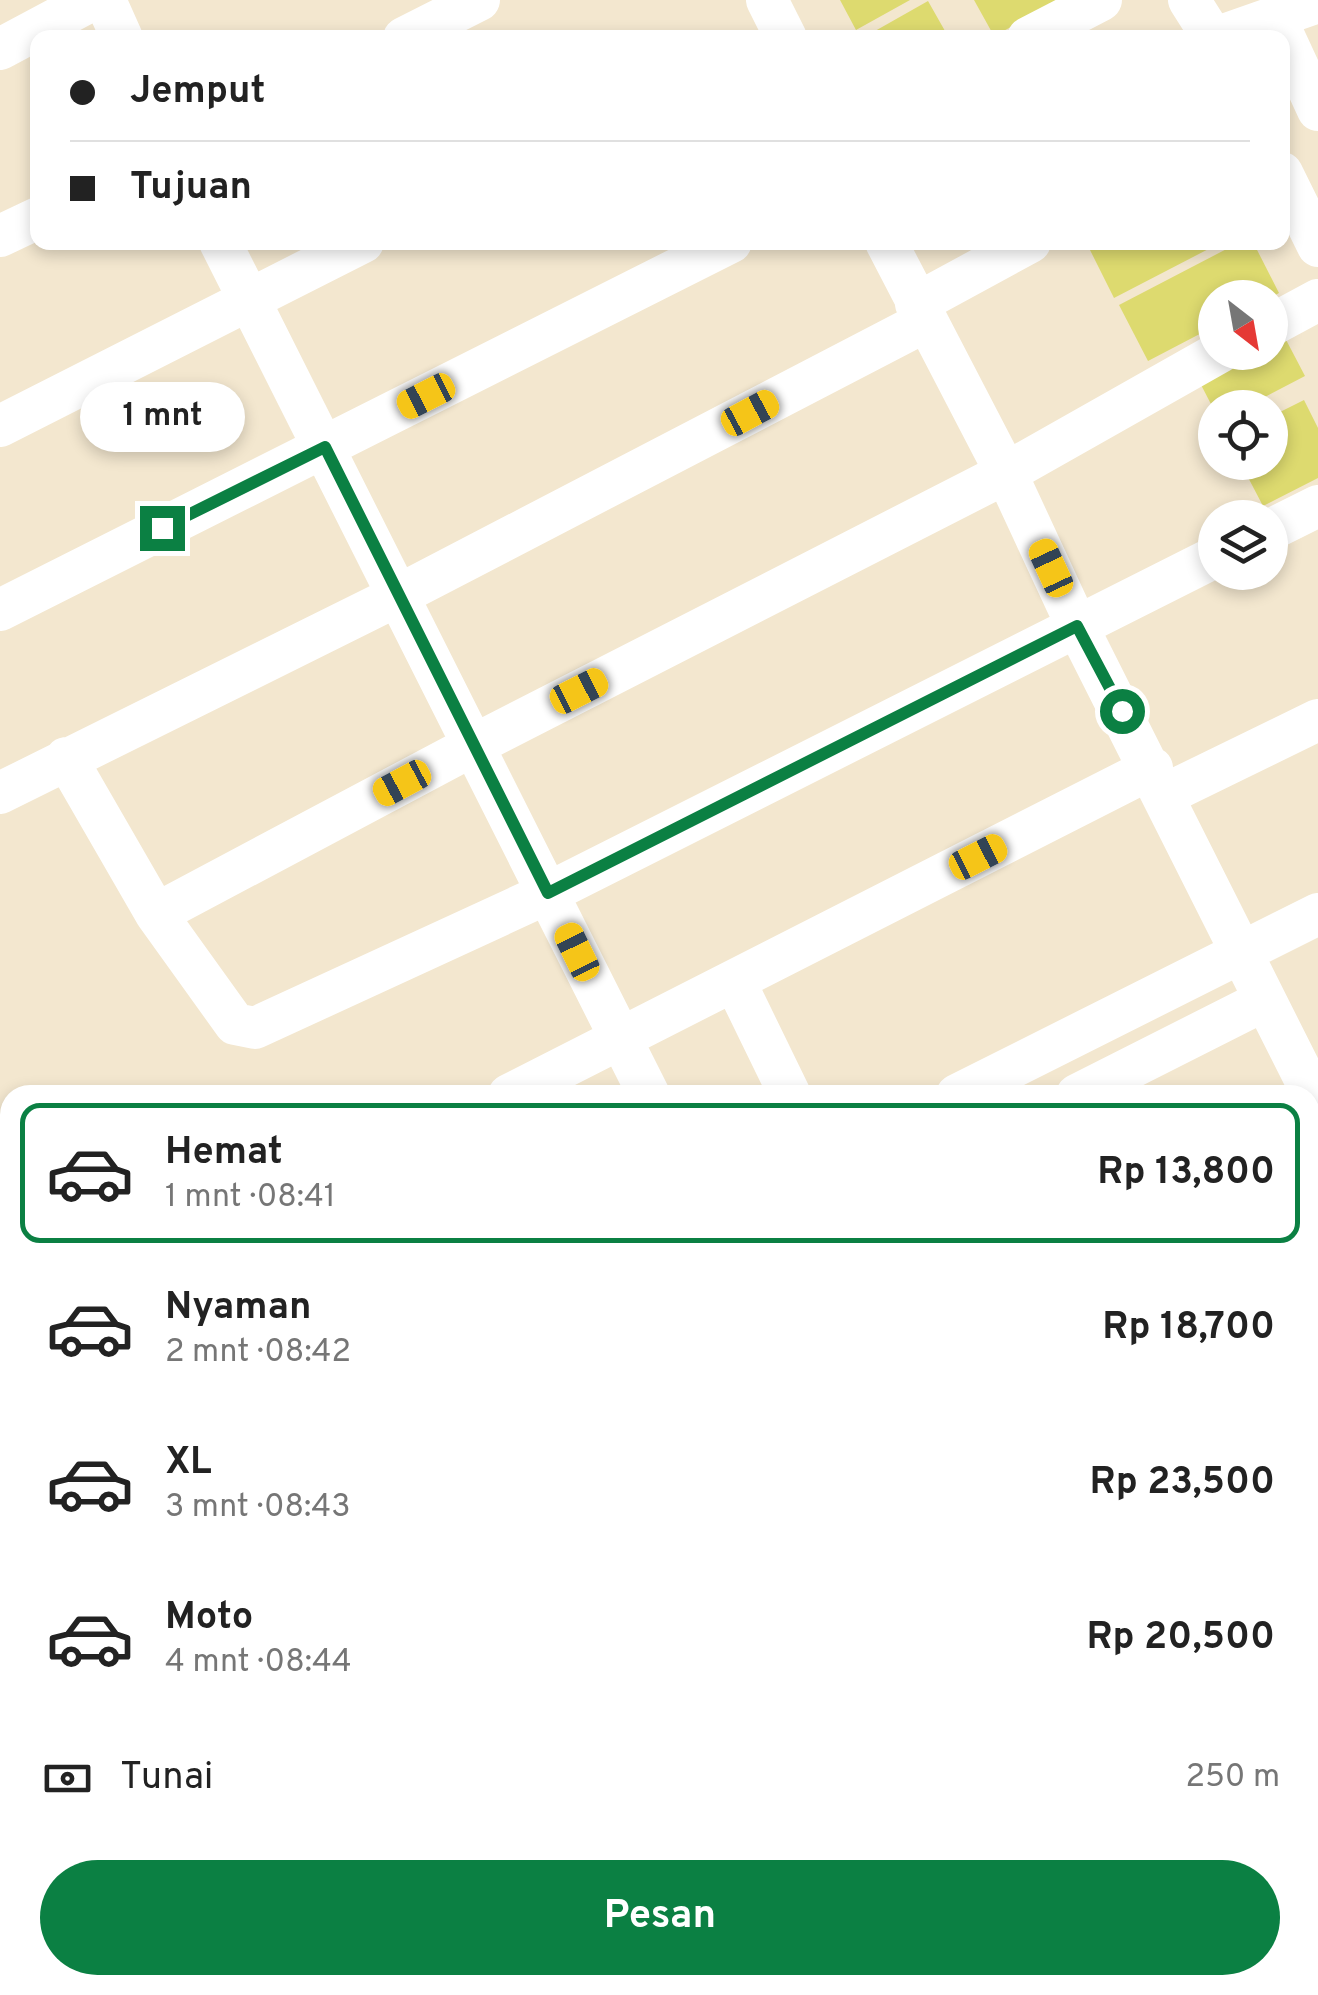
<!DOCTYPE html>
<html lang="id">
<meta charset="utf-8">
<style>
:root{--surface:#fff;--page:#f6f6f6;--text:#222;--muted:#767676;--line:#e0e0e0;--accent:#0b8043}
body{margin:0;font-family:Overpass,sans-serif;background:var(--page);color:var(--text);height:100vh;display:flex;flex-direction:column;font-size:38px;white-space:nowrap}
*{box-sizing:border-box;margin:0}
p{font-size:32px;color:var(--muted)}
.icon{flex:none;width:55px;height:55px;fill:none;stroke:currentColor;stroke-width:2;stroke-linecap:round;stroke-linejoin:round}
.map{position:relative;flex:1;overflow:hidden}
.panel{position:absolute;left:0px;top:1085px;width:1320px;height:910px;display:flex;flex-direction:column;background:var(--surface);border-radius:30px 30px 0 0;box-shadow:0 5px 15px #0003}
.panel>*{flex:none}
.guide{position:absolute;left:30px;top:30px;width:1260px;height:220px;border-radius:20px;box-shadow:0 5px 15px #0003;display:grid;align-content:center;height:220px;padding:0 40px;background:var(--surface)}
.needle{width:65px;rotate:149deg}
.tools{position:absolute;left:1198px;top:280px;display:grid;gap:20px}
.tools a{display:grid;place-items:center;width:90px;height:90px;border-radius:50%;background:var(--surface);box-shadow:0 5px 15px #0003;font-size:50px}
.end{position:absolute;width:45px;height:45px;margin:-22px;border:12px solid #0b8043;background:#fff;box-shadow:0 0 0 5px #fff}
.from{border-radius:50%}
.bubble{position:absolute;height:70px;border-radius:35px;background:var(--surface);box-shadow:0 5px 15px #0003;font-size:32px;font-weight:700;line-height:70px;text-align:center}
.car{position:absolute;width:30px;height:60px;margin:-30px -15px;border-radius:12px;box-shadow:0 0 8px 2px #0007;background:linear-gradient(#f5c518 24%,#345 0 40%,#f5c518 0 76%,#345 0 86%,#f5c518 0)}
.guide b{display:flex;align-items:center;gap:35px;height:95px;font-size:38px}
.guide b+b{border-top:2px solid var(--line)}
.guide i{width:25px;height:25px;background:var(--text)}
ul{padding:18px 0 0;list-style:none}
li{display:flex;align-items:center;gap:30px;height:140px;margin:0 20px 15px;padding:0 20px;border:5px solid transparent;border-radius:20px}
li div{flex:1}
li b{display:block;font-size:38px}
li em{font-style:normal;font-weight:700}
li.selected{border-color:var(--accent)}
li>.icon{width:90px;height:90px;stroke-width:1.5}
.pay{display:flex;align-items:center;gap:25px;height:110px;padding:0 40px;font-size:38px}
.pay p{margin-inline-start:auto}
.cta{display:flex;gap:20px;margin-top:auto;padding:20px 40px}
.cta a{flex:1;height:115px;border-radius:60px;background:var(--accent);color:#fff;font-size:40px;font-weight:700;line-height:115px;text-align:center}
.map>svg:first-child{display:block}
.building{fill:#ddda6f}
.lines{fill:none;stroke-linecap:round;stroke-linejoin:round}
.minor{stroke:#fff;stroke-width:42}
.route{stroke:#0b8043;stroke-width:12}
</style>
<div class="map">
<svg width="1318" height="1995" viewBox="0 0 1318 1995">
<rect width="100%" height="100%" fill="#f3e7cf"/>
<path class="building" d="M 840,0 L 910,0 L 856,30 Z
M 974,0 L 1062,0 L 994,36 Z
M 928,1 L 949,38 L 879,38 L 875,31 Z
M 1086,242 L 1222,242 L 1114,298 Z
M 1240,242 L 1253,242 L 1279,293 L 1270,298 L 1215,298 L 1215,326 L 1148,361 L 1119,305 Z
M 1283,334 L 1305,376 L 1244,408 L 1213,408 L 1198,379 L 1248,352 L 1270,352 L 1270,341 Z
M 1304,400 L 1318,428 L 1318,478 L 1263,506 L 1240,462 L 1270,462 L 1270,417 Z"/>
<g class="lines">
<path class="minor" d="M 105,0 L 122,38
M 767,0 L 786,38
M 1189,0 L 1213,38
M 1275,17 L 1318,110
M 404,38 L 479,0
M 1028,38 L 1101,0
M 1215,38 L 1318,2
M 0,49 L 92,0
M 1282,173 L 1318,246
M 0,236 L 38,218
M 220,242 L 649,1095
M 886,242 L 1006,473 L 1077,626 L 1318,1105
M 916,304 L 1030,242
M 1270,326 L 1318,300
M 0,426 L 363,242
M 1270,530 L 1318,506
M 0,610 L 731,242
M 66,758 L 156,914 L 472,746 L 1006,473 L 1220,352
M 0,793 L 397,596 L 926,321
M 1164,795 L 1318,720
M 156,914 L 235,1024 L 255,1028 L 548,893 L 1215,557
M 735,982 L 790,1095
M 509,1095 L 1152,768
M 957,1095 L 1318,914
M 1077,1095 L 1263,1001
M 0,1345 L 10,1340
M 1310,1507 L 1318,1523
M 1310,1568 L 1318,1564
M 0,1569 L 10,1563
M 0,1635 L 10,1629
M 1310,1758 L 1318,1754
M 1310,1940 L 1318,1935
M 551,1985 L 556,1995
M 1035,1985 L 1040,1995
M 830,1995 L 849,1985
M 1202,1995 L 1222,1985"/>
</g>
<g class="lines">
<path class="route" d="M 162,528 L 325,447 L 548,893 L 1077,626 L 1122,711"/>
</g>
</svg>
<div class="tools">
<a><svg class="needle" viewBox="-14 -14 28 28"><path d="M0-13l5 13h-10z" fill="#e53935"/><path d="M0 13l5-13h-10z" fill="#767676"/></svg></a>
<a><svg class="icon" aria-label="locate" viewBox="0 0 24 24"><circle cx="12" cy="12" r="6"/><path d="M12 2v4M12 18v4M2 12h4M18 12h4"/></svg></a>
<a><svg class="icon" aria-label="layers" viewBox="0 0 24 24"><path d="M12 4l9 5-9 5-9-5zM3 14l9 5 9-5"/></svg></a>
</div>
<i class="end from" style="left:1122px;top:711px"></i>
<i class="end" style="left:162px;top:528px"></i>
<div class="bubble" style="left:80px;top:382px;width:165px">1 mnt</div>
<i class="car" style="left:426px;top:396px;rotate:243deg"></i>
<i class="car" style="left:750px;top:413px;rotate:62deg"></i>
<i class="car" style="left:1051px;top:568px;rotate:335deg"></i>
<i class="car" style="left:579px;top:691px;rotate:63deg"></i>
<i class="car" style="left:402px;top:783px;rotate:242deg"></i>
<i class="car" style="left:978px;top:857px;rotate:63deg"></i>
<i class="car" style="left:577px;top:952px;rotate:334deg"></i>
<div class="guide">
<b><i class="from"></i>Jemput</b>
<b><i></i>Tujuan</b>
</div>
<section class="panel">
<ul>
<li class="selected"><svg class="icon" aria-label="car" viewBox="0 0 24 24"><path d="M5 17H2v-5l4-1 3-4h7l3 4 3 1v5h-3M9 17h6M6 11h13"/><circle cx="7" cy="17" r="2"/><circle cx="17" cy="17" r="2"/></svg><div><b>Hemat</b><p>1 mnt · 08:41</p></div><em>Rp 13,800</em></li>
<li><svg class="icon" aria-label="car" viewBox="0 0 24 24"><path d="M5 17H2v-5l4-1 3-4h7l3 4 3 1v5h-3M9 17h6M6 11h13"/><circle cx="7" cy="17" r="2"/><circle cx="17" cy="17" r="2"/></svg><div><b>Nyaman</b><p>2 mnt · 08:42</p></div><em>Rp 18,700</em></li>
<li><svg class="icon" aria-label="car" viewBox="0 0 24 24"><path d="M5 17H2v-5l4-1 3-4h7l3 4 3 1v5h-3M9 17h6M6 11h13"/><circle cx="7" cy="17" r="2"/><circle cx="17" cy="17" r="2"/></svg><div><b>XL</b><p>3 mnt · 08:43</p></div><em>Rp 23,500</em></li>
<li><svg class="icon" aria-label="car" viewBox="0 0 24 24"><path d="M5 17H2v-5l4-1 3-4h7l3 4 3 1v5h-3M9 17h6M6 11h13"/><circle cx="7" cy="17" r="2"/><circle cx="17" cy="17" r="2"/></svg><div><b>Moto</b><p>4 mnt · 08:44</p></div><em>Rp 20,500</em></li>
</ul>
<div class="pay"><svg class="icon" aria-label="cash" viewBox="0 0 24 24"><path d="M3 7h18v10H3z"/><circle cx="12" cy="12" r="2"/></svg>Tunai<p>250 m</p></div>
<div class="cta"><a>Pesan</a></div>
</section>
</div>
